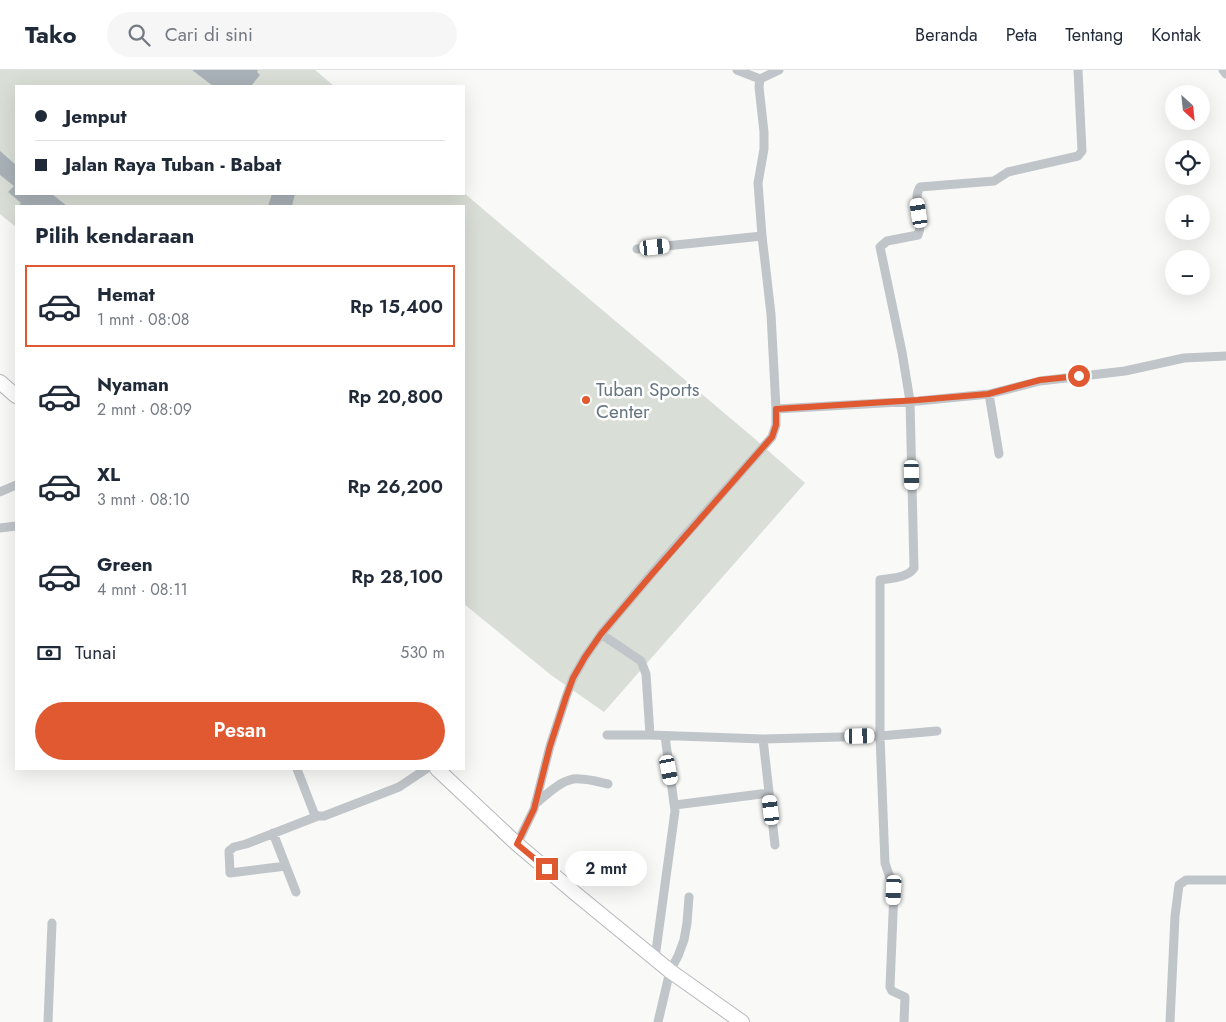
<!DOCTYPE html>
<html lang="id">
<meta charset="utf-8">
<style>
:root{--surface:#fff;--page:#f6f6f7;--text:#1f2937;--muted:#747a83;--line:#e0e1e3;--accent:#e05930}
body{margin:0;font-family:Jost,sans-serif;background:var(--page);color:var(--text);height:100vh;display:flex;flex-direction:column;font-size:19px;white-space:nowrap}
*{box-sizing:border-box;margin:0}
p{font-size:16px;color:var(--muted)}
.icon{flex:none;width:28px;height:28px;fill:none;stroke:currentColor;stroke-width:2;stroke-linecap:round;stroke-linejoin:round}
.map{position:relative;flex:1;overflow:hidden}
.sheet{position:absolute;left:15px;top:135px;width:450px;height:565px;display:flex;flex-direction:column;background:var(--surface);border-radius:0px;box-shadow:0 5px 20px #0002}
.sheet>*{flex:none}
.banner{position:absolute;left:15px;top:15px;width:450px;height:110px;border-radius:0px;box-shadow:0 5px 20px #0002;display:grid;align-content:center;height:110px;padding:0 20px;background:var(--surface)}
.needle{width:32px;rotate:153deg}
.tools{position:absolute;left:1165px;top:15px;display:grid;gap:10px}
.tools a{display:grid;place-items:center;width:45px;height:45px;border-radius:50%;background:var(--surface);box-shadow:0 5px 20px #0002;font-size:25px}
.end{position:absolute;width:22px;height:22px;margin:-11px;border:6px solid #e05930;background:#fff;box-shadow:0 0 0 2px #fff}
.from{border-radius:50%}
.bubble{position:absolute;height:35px;border-radius:18px;background:var(--surface);box-shadow:0 5px 20px #0002;font-size:16px;font-weight:600;line-height:35px;text-align:center}
.car{position:absolute;width:15px;height:30px;margin:-15px -8px;border-radius:6px;box-shadow:0 0 4px 1px #0007;background:linear-gradient(#fff 24%,#345 0 40%,#fff 0 76%,#345 0 86%,#fff 0)}
.banner b{display:flex;align-items:center;gap:18px;height:48px;font-size:19px}
.banner b+b{border-top:1px solid var(--line)}
.banner i{width:12px;height:12px;background:var(--text)}
ul{padding:0;list-style:none}
li{display:flex;align-items:center;gap:15px;height:82px;margin:0 10px 8px;padding:0 10px;border:2px solid transparent;border-radius:0px}
li div{flex:1}
li b{display:block;font-size:19px}
li em{font-style:normal;font-weight:600}
li.active{border-color:var(--accent)}
li>.icon{width:45px;height:45px;stroke-width:1.5}
h2{padding:0 20px;font-size:22px;line-height:60px}
.pay{display:flex;align-items:center;gap:12px;height:55px;padding:0 20px;font-size:19px}
.pay p{margin-inline-start:auto}
.primary-button{display:flex;gap:10px;margin-top:auto;padding:10px 20px}
.primary-button a{flex:1;height:58px;border-radius:30px;background:var(--accent);color:#fff;font-size:20px;font-weight:600;line-height:58px;text-align:center}
header{display:flex;align-items:center;gap:30px;box-sizing:border-box;height:70px;padding:0 25px;background:var(--surface);border-bottom:1px solid var(--line)}
header strong{font-size:24px}
nav{display:flex;gap:28px;margin-inline-start:auto;font-size:18px}
.search{width:350px;height:45px;background:var(--page);display:flex;align-items:center;gap:12px;box-sizing:border-box;padding:0 18px;border-radius:28px;color:var(--muted);font-size:19px}
.map>svg:first-child{display:block}
.park{fill:#d9ded6}
.building{fill:#a9b2b8}
.lines{fill:none;stroke-linecap:round;stroke-linejoin:round}
.trunk-casing{stroke:#b4b8bc;stroke-width:16}
.minor{stroke:#c0c5c9;stroke-width:9}
.trunk{stroke:#fff;stroke-width:14}
.route{stroke:#e05930;stroke-width:6}
.poi-dot{fill:#e05930;stroke:#fff;stroke-width:2}
.labels{text-anchor:middle;dominant-baseline:central;stroke-width:5;stroke-linejoin:round;paint-order:stroke}
.poi-label{font-size:19px;fill:#657581;stroke:#fff;text-anchor:start}
</style>
<header>
<strong>Tako</strong>
<div class="search"><svg class="icon" aria-label="search" viewBox="0 0 24 24"><circle cx="10" cy="10" r="6"/><path d="M15 15l6 6"/></svg>Cari di sini</div>
<nav><a>Beranda</a><a>Peta</a><a>Tentang</a><a>Kontak</a></nav>
</header>
<div class="map">
<svg width="1226" height="952" viewBox="0 0 1226 952">
<rect width="100%" height="100%" fill="#f9f9f7"/>
<path class="park" d="M 0,0 L 315,0 L 334,16 L 16,16 L 16,124 L 464,123 L 755,369 L 805,413 L 604,642 L 551,605 L 464,534 L 464,136 L 16,136 L 16,157 L 0,144 Z"/>
<path class="building" d="M 192,0 L 258,0 L 257,2 L 260,5 L 251,16 L 213,16 Z
M 0,81 L 16,95 L 16,124 L 52,124 L 67,136 L 18,136 L 21,133 L 8,122 L 14,116 L 0,105 Z
M 272,124 L 295,124 L 292,136 L 268,136 Z"/>
<g class="lines">
<defs>
<path id="trunk" d="M 0,312 L 16,326
M 437,699 L 517,774 L 576,824 L 670,901 L 742,952"/>
</defs>
<use href="#trunk" class="trunk-casing"/>
<path class="minor" d="M 737,0 L 760,9
M 1223,0 L 1226,4
M 637,179 L 762,166
M 989,324 L 999,384
M 776,339 L 918,331 L 989,324 L 1040,311 L 1125,301 L 1184,288 L 1226,286
M 0,422 L 16,415
M 0,458 L 16,456
M 601,564 L 641,591 L 646,604 L 650,665 L 763,669 L 880,666 L 937,661
M 607,665 L 650,665
M 763,669 L 775,775
M 297,699 L 314,743 L 318,746 L 324,746 L 399,717 L 426,699
M 535,734 C 548,724 563,707 580,709 C 589,709 599,712 608,714
M 675,735 L 769,723
M 273,763 L 296,822
M 517,774 L 534,739 L 550,676 L 566,627 L 573,608 L 585,587 L 601,564 L 664,489 L 772,367 L 776,355 L 776,339 L 771,244 L 762,166 L 758,113 L 764,79 L 764,62 L 759,17 L 760,9 L 779,0
M 286,796 L 230,803 L 229,781 L 234,777 L 246,774 L 318,746
M 655,888 L 675,741 L 665,666
M 48,952 L 52,853
M 658,952 L 670,901 L 678,886 L 684,870 L 687,853 L 689,827
M 904,952 L 905,927 L 892,921 L 890,917 L 894,820 L 885,793 L 880,666 L 880,510 C 891,508 908,508 914,498 L 910,331 L 902,282 L 880,177 L 887,171 L 918,165 C 925,150 911,132 920,117 L 994,111 L 1008,102 L 1078,86 L 1082,81 L 1078,0
M 1170,952 L 1175,846 L 1179,815 L 1186,810 L 1226,810"/>
<use href="#trunk" class="trunk"/>
</g>
<g class="lines">
<path class="route" d="M 547,799 L 517,774 L 534,739 L 550,676 L 566,627 L 573,608 L 585,587 L 601,564 L 652,504 L 772,367 L 776,355 L 776,339 L 918,330 L 988,324 L 1040,310 L 1079,306"/>
</g>
<circle class="poi-dot" cx="586" cy="330" r="5"/>
<g class="labels">
<g class="poi-label">
<text x="596" y="319">Tuban Sports<tspan x="596" dy="22">Center</tspan></text>
</g>
</g>
</svg>
<div class="tools">
<a><svg class="needle" viewBox="-14 -14 28 28"><path d="M0-13l5 13h-10z" fill="#e53935"/><path d="M0 13l5-13h-10z" fill="#747a83"/></svg></a>
<a><svg class="icon" aria-label="locate" viewBox="0 0 24 24"><circle cx="12" cy="12" r="6"/><path d="M12 2v4M12 18v4M2 12h4M18 12h4"/></svg></a>
<a>+</a>
<a>−</a>
</div>
<i class="end from" style="left:1079px;top:306px"></i>
<i class="end" style="left:547px;top:799px"></i>
<div class="bubble" style="left:565px;top:781px;width:82px">2 mnt</div>
<i class="car" style="left:919px;top:143px;rotate:351deg"></i>
<i class="car" style="left:655px;top:177px;rotate:84deg"></i>
<i class="car" style="left:912px;top:405px;rotate:179deg"></i>
<i class="car" style="left:860px;top:666px;rotate:89deg"></i>
<i class="car" style="left:669px;top:700px;rotate:169deg"></i>
<i class="car" style="left:771px;top:740px;rotate:353deg"></i>
<i class="car" style="left:894px;top:820px;rotate:183deg"></i>
<div class="banner">
<b><i class="from"></i>Jemput</b>
<b><i></i>Jalan Raya Tuban - Babat</b>
</div>
<section class="sheet">
<h2>Pilih kendaraan</h2>
<ul>
<li class="active"><svg class="icon" aria-label="car" viewBox="0 0 24 24"><path d="M5 17H2v-5l4-1 3-4h7l3 4 3 1v5h-3M9 17h6M6 11h13"/><circle cx="7" cy="17" r="2"/><circle cx="17" cy="17" r="2"/></svg><div><b>Hemat</b><p>1 mnt · 08:08</p></div><em>Rp 15,400</em></li>
<li><svg class="icon" aria-label="car" viewBox="0 0 24 24"><path d="M5 17H2v-5l4-1 3-4h7l3 4 3 1v5h-3M9 17h6M6 11h13"/><circle cx="7" cy="17" r="2"/><circle cx="17" cy="17" r="2"/></svg><div><b>Nyaman</b><p>2 mnt · 08:09</p></div><em>Rp 20,800</em></li>
<li><svg class="icon" aria-label="car" viewBox="0 0 24 24"><path d="M5 17H2v-5l4-1 3-4h7l3 4 3 1v5h-3M9 17h6M6 11h13"/><circle cx="7" cy="17" r="2"/><circle cx="17" cy="17" r="2"/></svg><div><b>XL</b><p>3 mnt · 08:10</p></div><em>Rp 26,200</em></li>
<li><svg class="icon" aria-label="car" viewBox="0 0 24 24"><path d="M5 17H2v-5l4-1 3-4h7l3 4 3 1v5h-3M9 17h6M6 11h13"/><circle cx="7" cy="17" r="2"/><circle cx="17" cy="17" r="2"/></svg><div><b>Green</b><p>4 mnt · 08:11</p></div><em>Rp 28,100</em></li>
</ul>
<div class="pay"><svg class="icon" aria-label="cash" viewBox="0 0 24 24"><path d="M3 7h18v10H3z"/><circle cx="12" cy="12" r="2"/></svg>Tunai<p>530 m</p></div>
<div class="primary-button"><a>Pesan</a></div>
</section>
</div>
